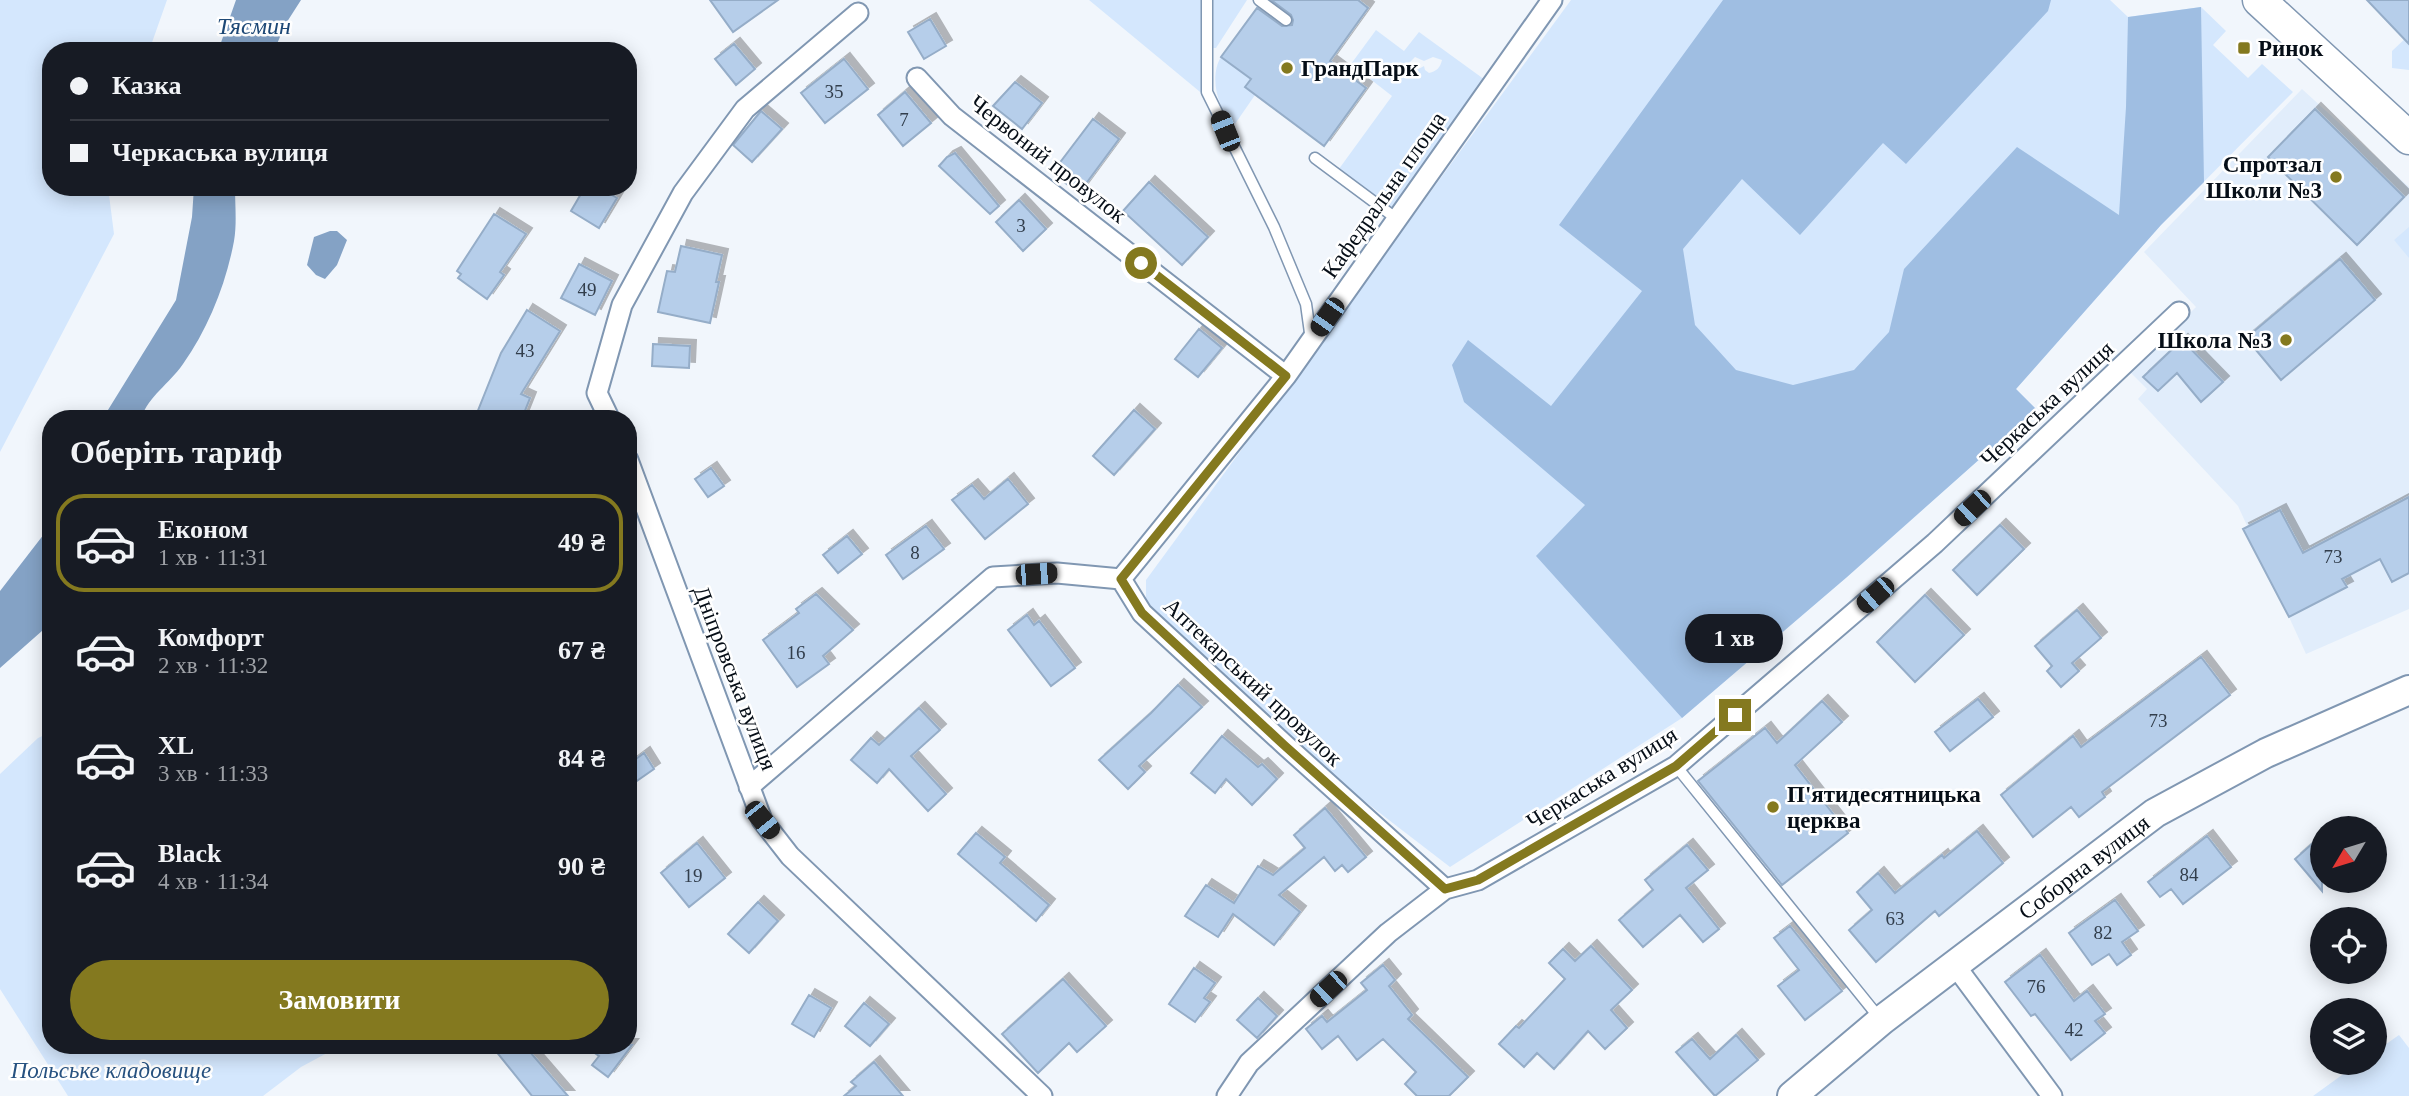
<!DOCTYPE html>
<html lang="uk">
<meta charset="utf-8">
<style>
:root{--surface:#171b24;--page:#20242c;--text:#f1f3f6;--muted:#9ea1a6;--line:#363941;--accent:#84791f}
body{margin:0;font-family:Georgia,serif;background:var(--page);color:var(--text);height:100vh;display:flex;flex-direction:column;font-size:26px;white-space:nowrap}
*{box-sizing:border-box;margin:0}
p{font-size:23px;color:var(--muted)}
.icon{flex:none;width:38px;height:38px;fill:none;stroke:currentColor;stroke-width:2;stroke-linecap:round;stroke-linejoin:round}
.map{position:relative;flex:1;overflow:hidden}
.details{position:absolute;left:42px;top:410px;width:595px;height:644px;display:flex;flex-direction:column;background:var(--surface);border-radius:28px;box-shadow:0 4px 18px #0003}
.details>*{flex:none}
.top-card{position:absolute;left:42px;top:42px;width:595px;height:154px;border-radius:28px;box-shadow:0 4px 18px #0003;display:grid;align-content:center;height:154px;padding:0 28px;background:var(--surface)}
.needle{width:46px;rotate:232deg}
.controls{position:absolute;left:2310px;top:816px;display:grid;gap:14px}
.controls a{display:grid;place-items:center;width:77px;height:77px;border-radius:50%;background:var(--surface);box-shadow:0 4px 18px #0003;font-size:35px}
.end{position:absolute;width:32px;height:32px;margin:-16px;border:9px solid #84791f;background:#fff;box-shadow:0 0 0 4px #fff}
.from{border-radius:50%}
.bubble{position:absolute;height:49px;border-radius:24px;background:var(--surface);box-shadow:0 4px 18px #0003;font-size:23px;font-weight:700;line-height:49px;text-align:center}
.car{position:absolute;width:21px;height:42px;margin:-21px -10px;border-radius:9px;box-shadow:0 0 5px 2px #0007;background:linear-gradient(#222 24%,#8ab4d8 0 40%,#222 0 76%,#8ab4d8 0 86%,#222 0)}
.top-card b{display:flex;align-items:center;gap:24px;height:66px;font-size:26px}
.top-card b+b{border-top:2px solid var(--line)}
.top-card i{width:18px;height:18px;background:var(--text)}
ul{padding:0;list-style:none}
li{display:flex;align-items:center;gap:21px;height:98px;margin:0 14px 10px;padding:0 14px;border:4px solid transparent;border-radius:28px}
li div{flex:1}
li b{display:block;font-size:26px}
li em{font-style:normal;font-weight:700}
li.active{border-color:var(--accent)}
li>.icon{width:63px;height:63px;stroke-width:1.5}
h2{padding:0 28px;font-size:32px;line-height:84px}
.button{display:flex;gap:14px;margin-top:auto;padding:14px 28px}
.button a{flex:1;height:80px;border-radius:42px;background:var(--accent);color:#fff;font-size:28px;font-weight:700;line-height:80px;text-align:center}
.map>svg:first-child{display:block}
.built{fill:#e1edfb}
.green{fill:#d4e7fd;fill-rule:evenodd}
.forest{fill:#9fbee2}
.water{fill:#84a2c5}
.building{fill:#b6ceea;stroke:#95adc8;stroke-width:2;filter:url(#shadow)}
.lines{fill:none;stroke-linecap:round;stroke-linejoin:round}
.lane-casing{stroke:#8097b2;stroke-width:13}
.street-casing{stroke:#8097b2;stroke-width:23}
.secondary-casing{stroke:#8097b2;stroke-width:32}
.primary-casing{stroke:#8097b2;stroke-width:35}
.lane{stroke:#fff;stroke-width:10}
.street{stroke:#fff;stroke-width:19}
.secondary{stroke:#fff;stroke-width:28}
.primary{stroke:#fff;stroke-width:32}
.route{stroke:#84791f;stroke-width:9}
.poi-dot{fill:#84791f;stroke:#fff;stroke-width:2.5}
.labels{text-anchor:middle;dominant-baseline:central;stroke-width:5;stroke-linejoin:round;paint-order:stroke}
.number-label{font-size:19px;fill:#323e4c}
.poi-label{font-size:23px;font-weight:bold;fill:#060e17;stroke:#fff;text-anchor:start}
.street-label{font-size:23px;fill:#060e17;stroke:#fff}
.park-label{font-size:23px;font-style:italic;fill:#275281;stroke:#fff}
.water-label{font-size:24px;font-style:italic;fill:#1e4977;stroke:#fff}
</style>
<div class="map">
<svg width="2409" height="1096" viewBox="0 0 2409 1096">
<defs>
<filter id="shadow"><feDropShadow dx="6" dy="-6" stdDeviation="0" flood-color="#0004"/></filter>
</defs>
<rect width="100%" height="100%" fill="#f1f6fc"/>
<path class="built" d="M 2302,89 L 2409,187 L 2409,609 L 2306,654 L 2238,506 L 2138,399 L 2147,389 L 2130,372 L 2196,307 L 2144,252 Z"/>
<path class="green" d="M 0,0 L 167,0 L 149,51 L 51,51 L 51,187 L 108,187 L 114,234 L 0,452 Z
M 1089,0 L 1247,0 L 1216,48 L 1212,48 L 1211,101 Z
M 1571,0 L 2110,0 L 2128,17 L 2201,7 L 2226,31 L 2213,45 L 2248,78 L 2262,64 L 2293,92 L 2161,225 L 2016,389 L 2036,409 L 1847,577 L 1682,718 L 1450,867 L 1320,767 L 1156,615 L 1146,599 L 1146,580 Z
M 1376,30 L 1404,51 L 1419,32 L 1492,85 L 1397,219 L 1336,173 L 1392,96 L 1351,64 ZM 1415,57 L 1424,61 L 1433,57 L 1442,60 C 1440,68 1437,71 1429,73 L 1425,70 L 1424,66 L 1408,75 L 1409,63 Z
M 2409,35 L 2409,70 L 2392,68 L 2392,51 Z
M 1221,57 L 1251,79 L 1245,87 L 1255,95 L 1235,124 C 1217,110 1209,76 1221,57 Z
M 2409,227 L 2409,258 L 2394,240 Z
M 51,732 L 51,1045 L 342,1045 L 301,1067 L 263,1096 L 68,1096 L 0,989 L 0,774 L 38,738 Z
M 2399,1035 L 2409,1048 L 2409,1096 L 2313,1096 L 2360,1062 L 2375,1062 L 2375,1052 Z"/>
<path class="forest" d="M 1723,0 L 2051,0 L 2048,11 L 1906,164 L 1883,143 L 1800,235 L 1742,179 L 1683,249 L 1695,325 L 1736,370 L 1793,385 L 1854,370 L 1889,332 L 1904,269 L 2017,147 L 2119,215 L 2126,107 L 2128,17 L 2201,7 L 2204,182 L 2161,225 L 2016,389 L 2036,409 L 1847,577 L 1682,718 L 1536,556 L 1585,505 L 1464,402 L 1452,365 L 1468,340 L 1551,406 L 1642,291 L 1559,225 Z"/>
<path class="water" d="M 236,0 L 301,0 L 285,25 L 274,51 L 218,51 Z
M 194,187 L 235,187 C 235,204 237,224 234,241 C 226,284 208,329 183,364 C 169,384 149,396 141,418 L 103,418 L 176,300 L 192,217 Z
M 330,231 L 337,231 L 347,240 L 337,265 L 325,279 L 316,275 L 307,265 L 314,237 Z
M 51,525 L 51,623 L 0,668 L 0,591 Z"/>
<path class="building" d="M 710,0 L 778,0 L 733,32 Z
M 1271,0 L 1358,0 L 1368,8 L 1330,61 L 1366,88 L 1324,146 L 1245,87 L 1251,79 L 1221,57 L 1257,8 L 1282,26 L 1292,25 L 1293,20 L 1291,15 Z
M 2367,0 L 2409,0 L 2409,44 Z
M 930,19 L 946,46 L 924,59 L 908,32 Z
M 734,44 L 755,69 L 736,85 L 715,59 Z
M 844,59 L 868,89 L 825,123 L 801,93 Z
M 1015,82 L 1042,103 L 1022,129 L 993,106 Z
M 905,92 L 931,123 L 903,146 L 878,115 Z
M 2315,109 L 2404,197 L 2357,245 L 2268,157 Z
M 761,111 L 782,129 L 752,162 L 733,145 Z
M 1093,119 L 1119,139 L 1079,193 L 1052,173 Z
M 955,153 L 999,206 L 990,214 L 939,166 L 947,157 Z
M 1149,182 L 1208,237 L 1182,265 L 1123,211 Z
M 585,187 L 598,187 L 617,198 L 599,228 L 571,211 Z
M 1019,200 L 1046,229 L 1023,251 L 996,222 Z
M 494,214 L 526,234 L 500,272 L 504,275 L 487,299 L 458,278 L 461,274 L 457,271 Z
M 681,246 L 722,255 L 716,282 L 719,282 L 710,323 L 658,312 L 667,271 L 675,272 Z
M 2340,259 L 2375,300 L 2281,380 L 2246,338 Z
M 579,264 L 612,281 L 595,315 L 561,298 Z
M 527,310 L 560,331 L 521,394 L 530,398 L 522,418 L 475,418 L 501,353 Z
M 1199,329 L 1222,348 L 1198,377 L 1175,359 Z
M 2182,340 L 2223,382 L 2201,402 L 2177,373 L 2158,391 L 2143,377 Z
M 653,344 L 690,346 L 689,368 L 652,366 Z
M 1134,410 L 1155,429 L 1114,475 L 1093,456 Z
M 711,468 L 724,486 L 708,497 L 695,479 Z
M 1008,479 L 1028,504 L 985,539 L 952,500 L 972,485 L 984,499 Z
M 2409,497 L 2409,573 L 2392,582 L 2380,559 L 2342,579 L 2347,587 L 2289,617 L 2243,529 L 2280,510 L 2303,553 Z
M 2000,525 L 2024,549 L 1977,595 L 1953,570 Z
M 926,526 L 944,549 L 903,579 L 886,555 Z
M 847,536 L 862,554 L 838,573 L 823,555 Z
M 816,594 L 853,630 L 823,656 L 829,664 L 797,687 L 763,640 L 799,613 L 796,609 Z
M 1925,595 L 1964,635 L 1915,682 L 1877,642 Z
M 2077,610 L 2101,638 L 2072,663 L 2079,671 L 2061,687 L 2047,671 L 2052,666 L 2035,646 Z
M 1027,615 L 1034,625 L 1039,621 L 1075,668 L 1051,686 L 1008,630 Z
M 2201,657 L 2230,695 L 2102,792 L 2105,797 L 2079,817 L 2071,807 L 2033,837 L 2001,795 L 2073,736 L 2081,747 Z
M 1178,685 L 1202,707 L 1139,766 L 1145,772 L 1128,789 L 1099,760 L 1151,713 Z
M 1978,699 L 1993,717 L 1950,751 L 1935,732 Z
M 1822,701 L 1842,722 L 1795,765 L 1848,833 L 1782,885 L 1698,781 L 1765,728 L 1777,743 Z
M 919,708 L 940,730 L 911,756 L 946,794 L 928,811 L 889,769 L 877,783 L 851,760 L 871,738 L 879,745 Z
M 1222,736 L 1258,767 L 1262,764 L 1277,779 L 1252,805 L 1226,779 L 1215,793 L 1191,773 Z
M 644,753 L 654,769 L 628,787 L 628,765 Z
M 1325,808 L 1366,857 L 1348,872 L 1342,865 L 1335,871 L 1324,857 L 1279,895 L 1300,912 L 1274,945 L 1233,914 L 1218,937 L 1185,916 L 1206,885 L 1234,903 L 1258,866 L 1273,875 L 1305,848 L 1294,835 Z
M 1977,831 L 2003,863 L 1939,916 L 1935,911 L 1876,962 L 1849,930 L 1872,910 L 1857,892 L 1878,873 L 1895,893 L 1942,855 L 1944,858 Z
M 976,833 L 1005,857 L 1000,863 L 1049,905 L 1036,921 L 958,854 Z
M 2322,835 L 2322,891 L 2295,859 Z
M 2207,836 L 2231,867 L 2183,904 L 2171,889 L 2160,897 L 2148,882 Z
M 697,843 L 725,878 L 689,907 L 661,873 Z
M 1687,845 L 1708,870 L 1686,888 L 1719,929 L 1703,942 L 1680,915 L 1643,947 L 1619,920 L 1653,890 L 1645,880 Z
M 2115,900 L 2138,931 L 2122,942 L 2131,955 L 2117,965 L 2109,954 L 2092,965 L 2069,933 Z
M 758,902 L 778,921 L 749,953 L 728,934 Z
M 1790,926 L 1842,991 L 1805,1020 L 1778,986 L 1799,970 L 1774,938 Z
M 1591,946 L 1632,990 L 1611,1010 L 1627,1028 L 1605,1049 L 1588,1031 L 1554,1069 L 1537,1053 L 1524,1067 L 1499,1044 L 1516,1026 L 1519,1028 L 1565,979 L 1549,963 L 1563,949 L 1575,961 Z
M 2040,955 L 2074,1001 L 2087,991 L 2105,1014 L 2095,1021 L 2105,1033 L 2071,1060 L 2035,1014 L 2031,1016 L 2005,982 Z
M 1383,965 L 1395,980 L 1389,986 L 1412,1015 L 1408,1019 L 1468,1077 L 1449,1096 L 1417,1096 L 1405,1084 L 1416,1072 L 1383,1039 L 1357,1060 L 1338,1036 L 1322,1049 L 1306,1029 L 1322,1016 L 1327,1022 L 1367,990 L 1361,983 Z
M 1194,968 L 1215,983 L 1204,998 L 1210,1002 L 1195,1022 L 1169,1004 Z
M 1063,979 L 1106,1026 L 1077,1052 L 1069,1043 L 1038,1073 L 1002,1034 Z
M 809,995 L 831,1008 L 814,1037 L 792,1024 Z
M 1258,998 L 1277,1016 L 1257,1038 L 1237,1020 Z
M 864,1003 L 889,1024 L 870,1046 L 845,1026 Z
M 1736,1035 L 1758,1060 L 1715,1096 L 1676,1052 L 1692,1039 L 1710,1059 Z
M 491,1045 L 524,1045 L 568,1096 L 532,1096 Z
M 583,1045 L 632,1045 L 608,1077 L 592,1065 L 599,1056 Z
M 874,1062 L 903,1096 L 844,1096 L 856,1086 L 851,1082 Z"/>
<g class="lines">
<defs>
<path id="lane" d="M 1207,0 L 1207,92 L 1274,227 L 1306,304 L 1311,340
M 1259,0 L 1286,20
M 1315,158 L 1397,219
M 1676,766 L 1881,1020"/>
<path id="street" d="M 917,78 L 952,116 L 1286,376
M 609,418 L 597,393 L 622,305 L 683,193 L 745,109 L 858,13
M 628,460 L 762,820 L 790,856 L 1042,1096
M 1121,579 L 1286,376 L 1552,0
M 749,787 L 993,577 L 1057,573 L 1121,579 L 1142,613 L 1285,745 L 1445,889
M 1954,964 L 2052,1096
M 1227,1096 L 1249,1063 L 1388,933 L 1445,889 L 1478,880 L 1676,766 L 1935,543 L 2179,312"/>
<g id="secondary">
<path id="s1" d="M 1792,1096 L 1882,1020 L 2155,813 L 2266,753 L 2409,690"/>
</g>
<path id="primary" d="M 2259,0 L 2409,138"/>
</defs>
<use href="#lane" class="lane-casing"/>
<use href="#street" class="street-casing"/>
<use href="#secondary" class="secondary-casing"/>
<use href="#primary" class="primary-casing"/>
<use href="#lane" class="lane"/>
<use href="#street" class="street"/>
<use href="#secondary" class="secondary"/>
<use href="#primary" class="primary"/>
</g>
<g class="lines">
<path class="route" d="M 1141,263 L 1286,376 L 1121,579 L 1142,613 L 1284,745 L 1445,889 L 1478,880 L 1676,766 L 1735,715"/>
</g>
<g class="poi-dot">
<rect x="2237" y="41" width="14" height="14" rx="3.5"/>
<circle cx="1287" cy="68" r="7"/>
<circle cx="2336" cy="177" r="7"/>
<circle cx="2286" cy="340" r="7"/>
<circle cx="1773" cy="807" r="7"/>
</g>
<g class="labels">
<g class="number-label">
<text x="834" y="91">35</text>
<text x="904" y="119">7</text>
<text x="1021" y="225">3</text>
<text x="587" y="289">49</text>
<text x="525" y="350">43</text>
<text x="915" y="552">8</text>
<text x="2333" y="556">73</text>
<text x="796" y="652">16</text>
<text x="2158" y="720">73</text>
<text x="2189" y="874">84</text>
<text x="693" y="875">19</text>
<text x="1895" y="918">63</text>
<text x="2103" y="932">82</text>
<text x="2036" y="986">76</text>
<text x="2074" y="1029">42</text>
</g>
<g class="poi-label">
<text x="2258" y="48">Ринок</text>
<text x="1301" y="68">ГрандПарк</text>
<text x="2322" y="164" text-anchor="end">Спротзал<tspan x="2322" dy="26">Школи №3</tspan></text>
<text x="2272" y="340" text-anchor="end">Школа №3</text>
<text x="1787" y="794">П'ятидесятницька<tspan x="1787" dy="26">церква</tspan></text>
</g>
<g class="street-label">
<text transform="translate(1048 159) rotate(38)">Червоний провулок</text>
<text transform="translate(1384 195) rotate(-55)">Кафедральна площа</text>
<text transform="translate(2047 404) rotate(-43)">Черкаська вулиця</text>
<text transform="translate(735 678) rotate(69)">Дніпровська вулиця</text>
<text transform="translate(1253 682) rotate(43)">Аптекарський провулок</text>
<text transform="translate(1602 778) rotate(-32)">Черкаська вулиця</text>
<text stroke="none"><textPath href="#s1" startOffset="371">Соборна вулиця</textPath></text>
</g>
<g class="park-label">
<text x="111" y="1070">Польське кладовище</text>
</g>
<g class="water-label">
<text x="254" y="26">Тясмин</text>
</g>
</g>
</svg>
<div class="controls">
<a><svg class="needle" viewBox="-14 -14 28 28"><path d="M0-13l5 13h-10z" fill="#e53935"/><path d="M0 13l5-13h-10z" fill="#9ea1a6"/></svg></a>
<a><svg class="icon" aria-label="locate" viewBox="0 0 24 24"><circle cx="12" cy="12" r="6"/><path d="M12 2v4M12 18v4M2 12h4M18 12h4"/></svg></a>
<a><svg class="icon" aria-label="layers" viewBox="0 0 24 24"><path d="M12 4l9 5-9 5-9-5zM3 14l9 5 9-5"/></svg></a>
</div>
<i class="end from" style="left:1141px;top:263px"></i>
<i class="end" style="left:1735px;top:715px"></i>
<div class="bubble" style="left:1685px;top:614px;width:98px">1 хв</div>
<i class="car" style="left:1225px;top:131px;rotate:338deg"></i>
<i class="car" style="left:1327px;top:317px;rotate:215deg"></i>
<i class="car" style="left:1972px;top:508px;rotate:227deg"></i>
<i class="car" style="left:1036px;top:574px;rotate:86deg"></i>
<i class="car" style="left:1875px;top:595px;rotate:229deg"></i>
<i class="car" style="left:762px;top:820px;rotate:141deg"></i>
<i class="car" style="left:1328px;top:989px;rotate:227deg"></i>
<div class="top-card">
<b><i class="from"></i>Казка</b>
<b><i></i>Черкаська вулиця</b>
</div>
<section class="details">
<h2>Оберіть тариф</h2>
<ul>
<li class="active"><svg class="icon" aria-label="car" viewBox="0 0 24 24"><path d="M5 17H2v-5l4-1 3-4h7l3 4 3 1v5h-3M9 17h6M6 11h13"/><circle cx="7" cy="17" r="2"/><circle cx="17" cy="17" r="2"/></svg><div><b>Економ</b><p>1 хв · 11:31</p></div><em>49 ₴</em></li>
<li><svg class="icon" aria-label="car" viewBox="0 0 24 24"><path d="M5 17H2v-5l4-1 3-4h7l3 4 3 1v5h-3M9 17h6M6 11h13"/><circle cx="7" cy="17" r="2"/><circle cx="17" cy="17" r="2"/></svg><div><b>Комфорт</b><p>2 хв · 11:32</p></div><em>67 ₴</em></li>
<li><svg class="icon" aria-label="car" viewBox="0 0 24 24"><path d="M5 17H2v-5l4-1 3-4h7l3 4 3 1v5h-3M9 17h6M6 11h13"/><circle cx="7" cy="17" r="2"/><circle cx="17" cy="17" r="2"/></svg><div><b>XL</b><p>3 хв · 11:33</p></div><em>84 ₴</em></li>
<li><svg class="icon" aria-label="car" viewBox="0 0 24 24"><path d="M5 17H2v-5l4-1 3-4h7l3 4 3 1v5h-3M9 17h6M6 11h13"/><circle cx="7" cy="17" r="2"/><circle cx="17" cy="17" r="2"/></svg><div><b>Black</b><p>4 хв · 11:34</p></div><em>90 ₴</em></li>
</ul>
<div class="button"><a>Замовити</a></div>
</section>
</div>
